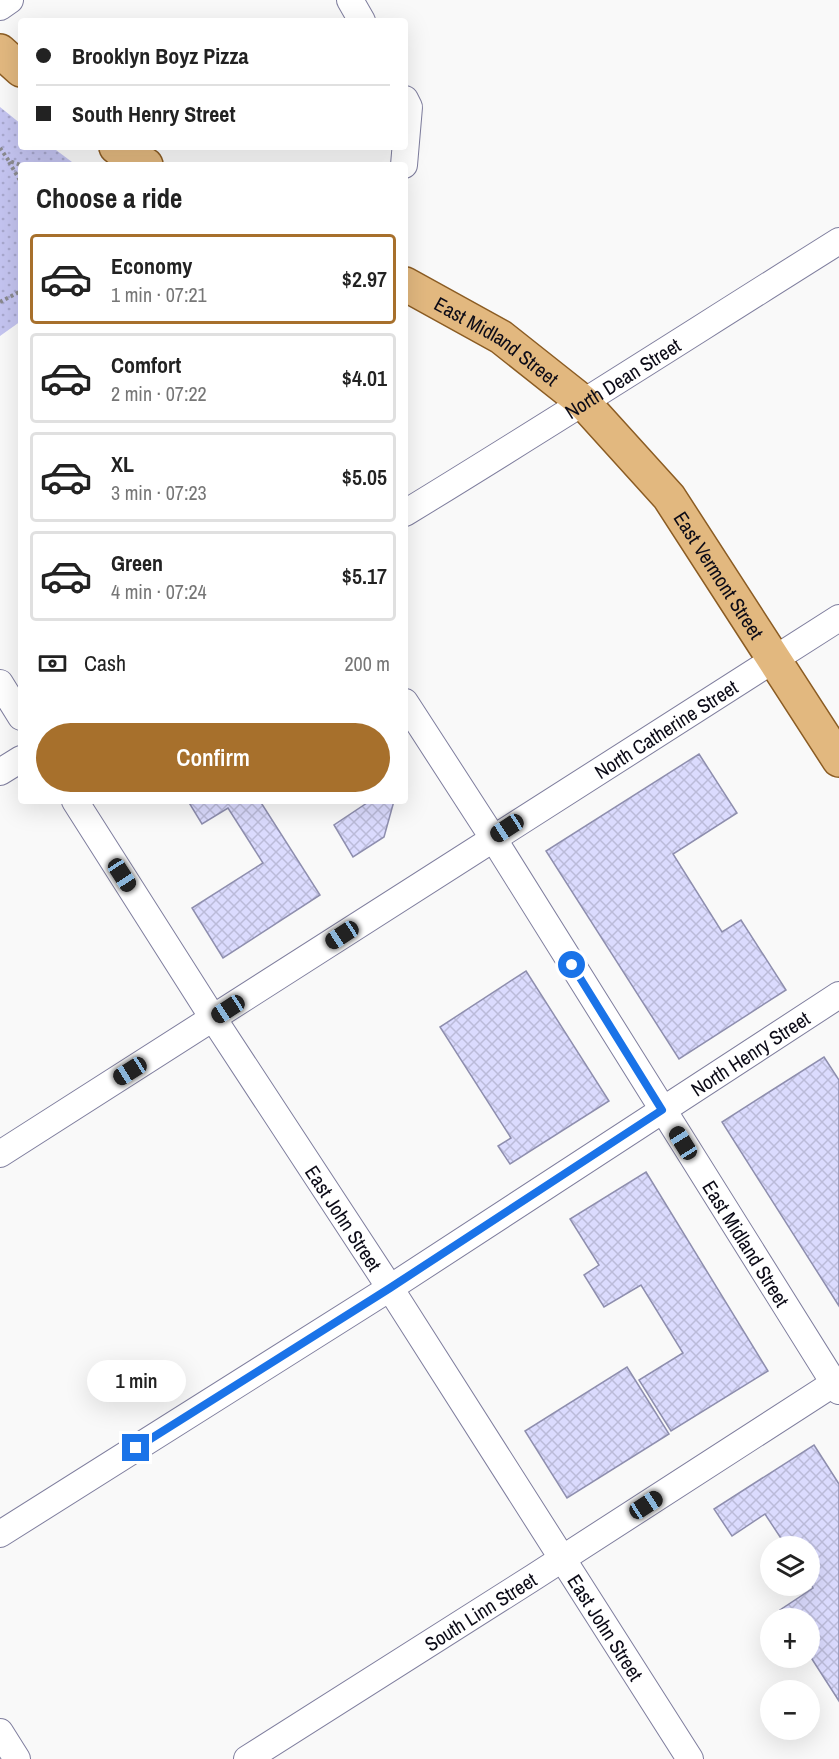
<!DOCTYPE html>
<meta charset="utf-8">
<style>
:root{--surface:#fff;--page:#f2f2f2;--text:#222;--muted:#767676;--line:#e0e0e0;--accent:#a7702c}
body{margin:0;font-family:"Archivo Narrow",sans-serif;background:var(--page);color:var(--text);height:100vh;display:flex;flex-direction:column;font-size:22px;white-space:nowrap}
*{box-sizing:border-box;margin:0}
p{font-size:20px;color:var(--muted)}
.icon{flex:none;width:33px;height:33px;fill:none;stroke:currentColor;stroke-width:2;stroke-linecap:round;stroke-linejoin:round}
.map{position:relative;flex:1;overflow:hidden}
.sheet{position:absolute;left:18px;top:162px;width:390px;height:642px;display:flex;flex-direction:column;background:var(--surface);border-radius:6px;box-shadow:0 6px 24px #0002}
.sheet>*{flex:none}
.banner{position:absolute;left:18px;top:18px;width:390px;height:132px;border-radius:6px;box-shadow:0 6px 24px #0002;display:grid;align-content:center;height:132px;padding:0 18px;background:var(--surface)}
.fabs{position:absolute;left:760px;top:1536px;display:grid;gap:12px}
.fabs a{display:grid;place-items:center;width:60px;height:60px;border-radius:50%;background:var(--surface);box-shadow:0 6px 24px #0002;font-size:30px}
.end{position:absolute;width:27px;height:27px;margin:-14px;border:8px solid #1a73e8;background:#fff;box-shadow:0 0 0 3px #fff}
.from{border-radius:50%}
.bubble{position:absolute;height:42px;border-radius:21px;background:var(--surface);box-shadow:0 6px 24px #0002;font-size:20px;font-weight:600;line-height:42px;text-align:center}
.car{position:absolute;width:18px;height:36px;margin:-18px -9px;border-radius:8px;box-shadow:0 0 4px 2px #0007;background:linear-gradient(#222 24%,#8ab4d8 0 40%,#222 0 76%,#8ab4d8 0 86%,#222 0)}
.banner b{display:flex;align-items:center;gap:21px;height:57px;font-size:22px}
.banner b+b{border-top:2px solid var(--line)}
.banner i{width:15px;height:15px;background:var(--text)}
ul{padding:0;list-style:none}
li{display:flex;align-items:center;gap:18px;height:90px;margin:0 12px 9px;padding:0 6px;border:3px solid var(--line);border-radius:6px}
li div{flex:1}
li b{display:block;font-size:22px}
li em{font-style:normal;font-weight:600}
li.current{border-color:var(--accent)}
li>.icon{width:54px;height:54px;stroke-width:1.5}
h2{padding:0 18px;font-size:27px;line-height:72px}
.pay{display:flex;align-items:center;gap:15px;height:66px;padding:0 18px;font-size:22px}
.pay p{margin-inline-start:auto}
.cta{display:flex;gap:12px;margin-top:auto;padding:12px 18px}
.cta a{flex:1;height:69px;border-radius:36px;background:var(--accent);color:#fff;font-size:24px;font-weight:600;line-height:69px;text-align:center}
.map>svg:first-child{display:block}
.park{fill:url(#park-dots)}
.building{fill:url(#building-cross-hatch);stroke:#8e8eae;stroke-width:1.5}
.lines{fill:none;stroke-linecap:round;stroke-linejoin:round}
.minor-casing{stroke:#7f7e9e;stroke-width:28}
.major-casing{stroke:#8b5c23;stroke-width:36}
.path{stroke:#8a8a8f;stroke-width:4;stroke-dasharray:3 3;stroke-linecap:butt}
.minor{stroke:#fff;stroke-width:26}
.major{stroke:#e2b87f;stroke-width:33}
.route{stroke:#1a73e8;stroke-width:8}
.labels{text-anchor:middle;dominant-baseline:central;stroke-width:4.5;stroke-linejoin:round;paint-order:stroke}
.street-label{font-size:20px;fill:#0c0b17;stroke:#fff}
</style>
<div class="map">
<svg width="839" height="1759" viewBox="0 0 839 1759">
<defs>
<pattern id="park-dots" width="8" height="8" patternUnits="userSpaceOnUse" patternTransform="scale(1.5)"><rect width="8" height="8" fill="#c4c4f0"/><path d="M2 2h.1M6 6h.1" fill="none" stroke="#a7a7cd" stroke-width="1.8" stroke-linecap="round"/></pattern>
<pattern id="building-cross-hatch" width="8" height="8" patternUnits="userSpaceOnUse" patternTransform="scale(1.5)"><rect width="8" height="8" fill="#dbdbfe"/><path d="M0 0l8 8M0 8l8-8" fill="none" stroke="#bbbbd9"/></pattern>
</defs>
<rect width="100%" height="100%" fill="#f9f9f9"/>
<path class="park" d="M 0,107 L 21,124 L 21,147 L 52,147 L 76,165 L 21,165 L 21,321 L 0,336 Z"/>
<path class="building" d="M 699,754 L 737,813 L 673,854 L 722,932 L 741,920 L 786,990 L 679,1059 L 546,851 Z
M 188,801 L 260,801 L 320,895 L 223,958 L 192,908 L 263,863 L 228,808 L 202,824 Z
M 370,801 L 394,801 L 384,837 L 353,857 L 334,825 Z
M 526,971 L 609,1101 L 510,1164 L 498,1146 L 511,1138 L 440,1027 Z
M 824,1057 L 839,1080 L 839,1306 L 722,1122 Z
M 646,1172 L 768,1371 L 671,1431 L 639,1380 L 683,1353 L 641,1285 L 604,1307 L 584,1275 L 599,1265 L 570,1219 Z
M 627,1367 L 669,1434 L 567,1498 L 525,1431 Z
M 814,1445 L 839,1484 L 839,1701 L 810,1656 L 810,1618 L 785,1618 L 780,1610 L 813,1588 L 810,1583 L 810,1546 L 786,1546 L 765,1514 L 732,1536 L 714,1509 Z"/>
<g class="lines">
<defs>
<g id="minor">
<path d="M 350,0 L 362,21"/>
<path d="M 0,7 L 10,0"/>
<path d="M 404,165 L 409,107 L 405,99"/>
<path id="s1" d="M 405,513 C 551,424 694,332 839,241"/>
<path d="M 0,683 L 21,717"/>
<path id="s2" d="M 405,702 L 493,838 L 839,1391"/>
<path d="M 0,772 L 21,759"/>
<path id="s3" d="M 75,801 L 213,1018 L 390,1288 L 690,1759"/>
<path id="s4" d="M 0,1154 L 839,618"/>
<path id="s5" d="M 0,1534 L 390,1288 L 839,995"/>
<path d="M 0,1732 L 17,1759"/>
<path id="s6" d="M 247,1759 L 534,1577 L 839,1380"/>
</g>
<g id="major">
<path d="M 0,51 L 21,70"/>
<path d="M 116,147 L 146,165"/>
<path id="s7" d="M 405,284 L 501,337 L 583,402 L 669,497 L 839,760"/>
</g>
</defs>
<use href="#minor" class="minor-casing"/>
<use href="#major" class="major-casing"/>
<path class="path" d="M 0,148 L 9,161 L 21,165
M 9,162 L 21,182
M 0,302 L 21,291"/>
<use href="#minor" class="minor"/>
<use href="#major" class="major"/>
</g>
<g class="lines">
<path class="route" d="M 136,1448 L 390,1288 L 662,1110 L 572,965"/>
</g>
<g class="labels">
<g class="street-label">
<text stroke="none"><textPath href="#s7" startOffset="108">East Midland Street</textPath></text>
<text stroke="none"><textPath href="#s1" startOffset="256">North Dean Street</textPath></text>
<text stroke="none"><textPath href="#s7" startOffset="435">East Vermont Street</textPath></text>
<text stroke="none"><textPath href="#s4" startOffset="790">North Catherine Street</textPath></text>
<text stroke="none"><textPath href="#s5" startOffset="891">North Henry Street</textPath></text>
<text stroke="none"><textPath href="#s3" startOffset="496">East John Street</textPath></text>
<text stroke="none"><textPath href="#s2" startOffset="640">East Midland Street</textPath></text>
<text stroke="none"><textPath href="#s6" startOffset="276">South Linn Street</textPath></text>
<text stroke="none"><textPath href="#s3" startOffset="982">East John Street</textPath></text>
</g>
</g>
</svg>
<div class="fabs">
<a><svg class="icon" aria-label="layers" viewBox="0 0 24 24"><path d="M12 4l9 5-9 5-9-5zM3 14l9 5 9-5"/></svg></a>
<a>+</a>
<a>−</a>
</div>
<i class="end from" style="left:572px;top:965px"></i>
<i class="end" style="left:136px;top:1448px"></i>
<div class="bubble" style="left:87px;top:1360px;width:99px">1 min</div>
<i class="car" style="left:507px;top:828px;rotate:237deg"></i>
<i class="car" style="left:122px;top:875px;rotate:147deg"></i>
<i class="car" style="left:342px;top:935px;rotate:237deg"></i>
<i class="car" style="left:228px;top:1009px;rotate:237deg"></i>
<i class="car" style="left:130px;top:1071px;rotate:238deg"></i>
<i class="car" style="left:683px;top:1143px;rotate:328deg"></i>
<i class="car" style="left:646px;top:1505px;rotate:57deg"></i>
<div class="banner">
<b><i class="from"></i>Brooklyn Boyz Pizza</b>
<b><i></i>South Henry Street</b>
</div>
<section class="sheet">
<h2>Choose a ride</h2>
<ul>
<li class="current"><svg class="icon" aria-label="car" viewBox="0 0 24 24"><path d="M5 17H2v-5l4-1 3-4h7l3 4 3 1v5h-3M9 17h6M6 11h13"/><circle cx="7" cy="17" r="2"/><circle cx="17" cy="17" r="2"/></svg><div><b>Economy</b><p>1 min · 07:21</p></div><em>$2.97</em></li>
<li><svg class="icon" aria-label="car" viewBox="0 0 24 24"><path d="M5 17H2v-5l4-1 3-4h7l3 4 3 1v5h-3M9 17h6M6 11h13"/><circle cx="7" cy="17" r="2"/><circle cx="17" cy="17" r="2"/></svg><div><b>Comfort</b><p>2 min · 07:22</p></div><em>$4.01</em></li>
<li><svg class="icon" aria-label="car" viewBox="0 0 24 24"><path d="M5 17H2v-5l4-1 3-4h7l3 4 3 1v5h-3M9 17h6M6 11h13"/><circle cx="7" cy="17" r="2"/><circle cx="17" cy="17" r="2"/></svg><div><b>XL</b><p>3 min · 07:23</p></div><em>$5.05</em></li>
<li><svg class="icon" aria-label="car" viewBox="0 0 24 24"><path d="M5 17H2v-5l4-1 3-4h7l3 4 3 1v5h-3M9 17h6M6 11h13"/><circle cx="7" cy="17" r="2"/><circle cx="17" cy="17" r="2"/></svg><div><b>Green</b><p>4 min · 07:24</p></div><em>$5.17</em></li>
</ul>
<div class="pay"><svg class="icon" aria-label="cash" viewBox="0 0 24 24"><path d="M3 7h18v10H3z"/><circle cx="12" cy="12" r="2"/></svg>Cash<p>200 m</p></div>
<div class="cta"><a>Confirm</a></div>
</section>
</div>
